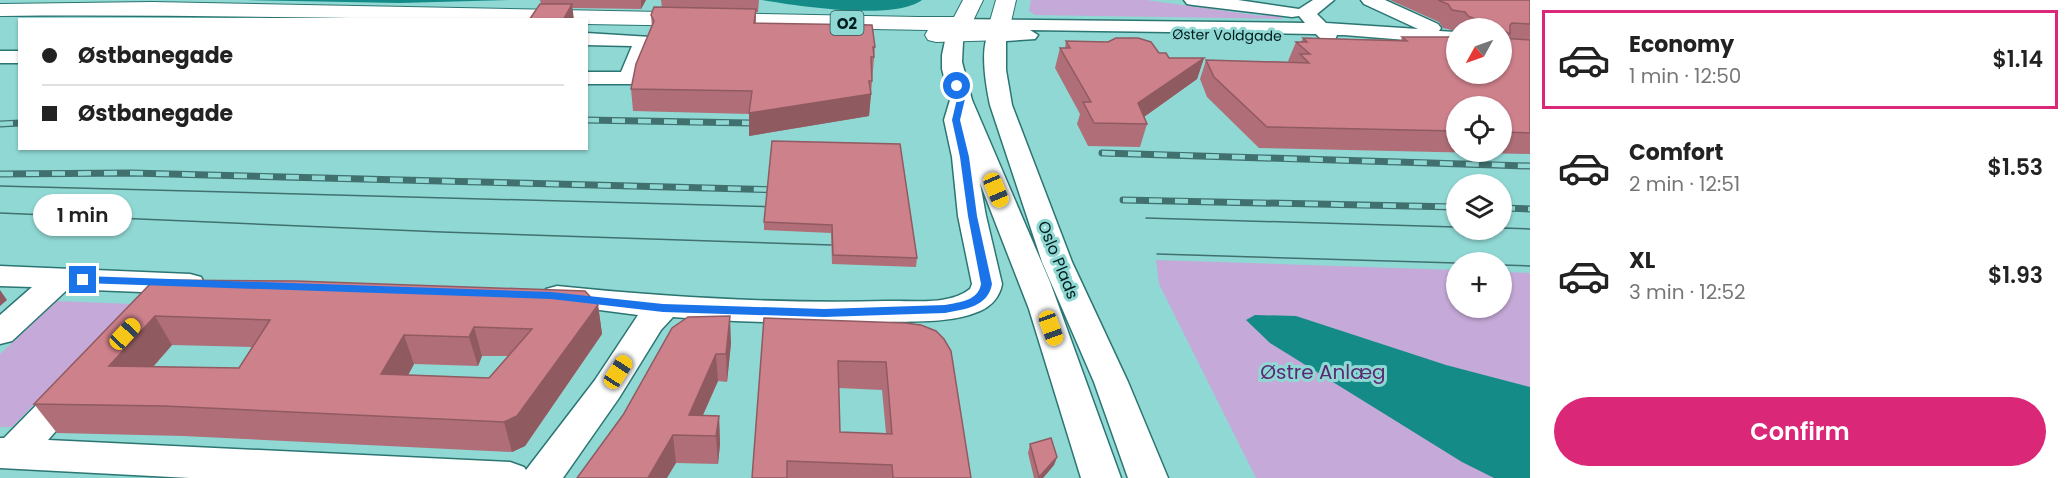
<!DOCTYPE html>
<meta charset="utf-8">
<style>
:root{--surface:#fff;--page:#f2f2f2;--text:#222;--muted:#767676;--line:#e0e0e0;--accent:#db2777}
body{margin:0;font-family:Poppins,sans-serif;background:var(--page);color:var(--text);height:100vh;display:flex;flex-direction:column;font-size:22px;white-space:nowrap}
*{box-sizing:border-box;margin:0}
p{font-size:20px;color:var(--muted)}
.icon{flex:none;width:33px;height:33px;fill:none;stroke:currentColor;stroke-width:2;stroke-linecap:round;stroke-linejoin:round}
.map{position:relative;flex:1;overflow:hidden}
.panel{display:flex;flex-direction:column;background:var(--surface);width:540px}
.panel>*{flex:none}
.top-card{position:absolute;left:18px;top:18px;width:570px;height:132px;border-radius:0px;box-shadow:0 2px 4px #0004;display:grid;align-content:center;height:132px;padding:0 24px;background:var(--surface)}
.needle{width:39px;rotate:230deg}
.fabs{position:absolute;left:1446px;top:18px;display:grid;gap:12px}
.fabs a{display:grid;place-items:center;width:66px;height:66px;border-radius:50%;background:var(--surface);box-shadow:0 2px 4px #0004;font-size:30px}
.end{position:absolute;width:27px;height:27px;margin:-14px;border:8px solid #1a73e8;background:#fff;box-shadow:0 0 0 3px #fff}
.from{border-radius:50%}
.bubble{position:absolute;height:42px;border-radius:21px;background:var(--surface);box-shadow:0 2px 4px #0004;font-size:20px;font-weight:600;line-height:42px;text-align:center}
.car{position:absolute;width:18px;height:36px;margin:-18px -9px;border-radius:8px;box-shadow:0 0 4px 2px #0007;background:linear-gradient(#f5c518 24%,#345 0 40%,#f5c518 0 76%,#345 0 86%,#f5c518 0)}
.top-card b{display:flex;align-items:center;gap:21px;height:57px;font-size:22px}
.top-card b+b{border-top:2px solid var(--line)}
.top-card i{width:15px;height:15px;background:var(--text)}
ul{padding:10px 0 0;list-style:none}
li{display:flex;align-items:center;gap:18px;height:99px;margin:0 12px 9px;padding:0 12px;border:3px solid transparent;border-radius:0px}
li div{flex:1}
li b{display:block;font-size:22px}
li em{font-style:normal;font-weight:600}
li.current{border-color:var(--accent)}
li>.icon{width:54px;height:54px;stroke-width:1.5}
.action{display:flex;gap:12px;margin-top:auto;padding:12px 24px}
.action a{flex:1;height:69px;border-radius:36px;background:var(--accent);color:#fff;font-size:24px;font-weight:600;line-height:69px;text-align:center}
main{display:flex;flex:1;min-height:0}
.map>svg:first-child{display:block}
.green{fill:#c5a9d8}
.water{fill:#148b87}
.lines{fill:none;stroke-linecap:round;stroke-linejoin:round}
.minor-casing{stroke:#2b7572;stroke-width:3}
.major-casing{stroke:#2b7572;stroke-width:2}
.minor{fill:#fff;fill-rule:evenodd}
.major{fill:#fff;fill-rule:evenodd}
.tram{stroke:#40716f;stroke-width:1.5}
.rail-far1-casing{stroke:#40716f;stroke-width:4.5}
.rail-casing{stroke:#40716f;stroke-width:7}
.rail-far1{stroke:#90d8d4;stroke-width:3;stroke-dasharray:10;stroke-linecap:butt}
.rail{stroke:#90d8d4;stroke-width:4.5;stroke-dasharray:13;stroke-linecap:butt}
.wall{fill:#b06f78;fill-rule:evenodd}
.shaded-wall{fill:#905a61}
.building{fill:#cd818b;stroke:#905a61;stroke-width:1.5;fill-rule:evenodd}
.route{fill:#1a73e8}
.labels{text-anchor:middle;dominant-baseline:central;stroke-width:6;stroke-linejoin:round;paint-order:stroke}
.far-street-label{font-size:14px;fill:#001e1d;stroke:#90d8d4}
.shield{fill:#90d8d4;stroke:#2b5654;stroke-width:1.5}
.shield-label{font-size:15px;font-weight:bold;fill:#001e1d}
.street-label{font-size:16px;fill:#001e1d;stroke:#90d8d4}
.near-park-label{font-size:20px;fill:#5a2b74;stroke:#90d8d4}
</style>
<main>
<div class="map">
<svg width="1530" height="478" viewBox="0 0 1530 478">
<rect width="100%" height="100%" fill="#90d8d4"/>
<path class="green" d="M 1031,0 L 1146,0 L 1262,16 L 1265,12 L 1281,14 L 1282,19 L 1035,15 L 1029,11 Z
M 1156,260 L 1456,270 L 1456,308 L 1502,308 L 1502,272 L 1530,273 L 1530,478 L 1256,478 L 1159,284 Z
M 57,301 L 132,304 L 12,427 L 0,427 L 0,354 Z"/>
<path class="water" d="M 245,0 L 509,0 L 400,3 Z
M 762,0 L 922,0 C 894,21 797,6 762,0 Z
M 1255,315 L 1296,316 L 1446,365 L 1530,387 L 1530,478 L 1494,478 L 1462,462 L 1270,343 L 1246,320 Z"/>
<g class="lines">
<defs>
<path id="minor" d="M 1184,0 L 1238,0 L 1299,9 L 1313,0 L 1334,0 L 1317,14 L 1326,23 L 1418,29 L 1364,4 L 1361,0 L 1385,0 L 1438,24 L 1441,28 L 1439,31 L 1456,32 L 1456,44 L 1344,35 L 1337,35 L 1335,40 C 1326,42 1322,41 1316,34 L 1030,30 L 1038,35 L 1035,39 L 1006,41 L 1006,70 L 1012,105 L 1072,262 L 1128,382 L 1168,478 L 1128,478 L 1094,382 L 1042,262 L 990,105 C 986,86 979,47 990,31 L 997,29 L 968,29 L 963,42 L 962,62 L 972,100 L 1050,282 L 1121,478 L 1081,478 L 1029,309 L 980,183 L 986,216 L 1002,284 C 1000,296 992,306 980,311 C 952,323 919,321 889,322 C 817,324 745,323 673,317 L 661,330 L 619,398 L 563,478 L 190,478 L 0,468 L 0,438 L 4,438 L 60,381 L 72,377 L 84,381 L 90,390 L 84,399 L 48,440 L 510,462 L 524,467 L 526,470 L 595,380 L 638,315 L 546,303 L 541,296 L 546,289 L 557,286 C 666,297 776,304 886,301 C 912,300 949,306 970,289 L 972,284 L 958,216 L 952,157 L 944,120 L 950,100 L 942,69 L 942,55 L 946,36 L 954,19 L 1305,23 L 1299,16 L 1292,17 L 1193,5 L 1187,4 Z
M 586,33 L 651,37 L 654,41 L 637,84 L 586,84 L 586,72 L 621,72 L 632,46 L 586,45 Z
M 0,51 L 20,51 L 20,63 L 0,63 Z
M 0,266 L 190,274 L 201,277 L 205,284 L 201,291 L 190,294 L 68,289 L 12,341 L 0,344 L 0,315 L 32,287 L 0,286 Z"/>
<path id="major" d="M 963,0 L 983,0 L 972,23 L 966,28 L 988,28 L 996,0 L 1016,0 L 1008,35 L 1005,40 L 936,42 L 928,40 L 925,35 L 928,30 L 586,24 L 586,20 C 391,20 196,14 0,16 L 0,4 L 152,2 L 918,17 L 954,17 Z"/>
</defs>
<use href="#minor" class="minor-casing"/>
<use href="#major" class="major-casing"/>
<use href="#minor" class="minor"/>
<use href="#major" class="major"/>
<path class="tram" d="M 0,186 L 783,207
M 0,213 L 442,232 L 832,245
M 1146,218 L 1456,227
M 1502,228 L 1530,229
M 1157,254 L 1456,263
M 1502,265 L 1530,266"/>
<defs>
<path id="rail-far1" d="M 586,120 L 600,120"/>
<path id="rail" d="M 586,120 L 750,123
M 0,124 L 20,123
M 1102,153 L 1530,166
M 0,174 L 131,173 L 784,190
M 1123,200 L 1456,207
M 1502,208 L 1530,209"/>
</defs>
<use href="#rail-far1" class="rail-far1-casing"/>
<use href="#rail" class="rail-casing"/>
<use href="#rail-far1" class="rail-far1"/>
<use href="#rail" class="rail"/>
</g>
<path class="wall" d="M 540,0 L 646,0 L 641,9 L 573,8 L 541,4 Z
M 661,0 L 759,0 L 758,12 L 756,12 L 756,23 L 875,47 L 869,116 L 749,136 L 749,114 L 633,111 L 631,89 L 652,28 L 651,15 L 662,8 Z
M 1390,0 L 1530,0 L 1530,154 L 1259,148 L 1207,97 L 1200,79 L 1206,60 L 1289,62 L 1288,61 L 1296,42 L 1301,42 L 1303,38 L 1401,40 L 1402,37 L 1502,74 L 1502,28 L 1456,28 L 1456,31 L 1443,28 L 1439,22 ZM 1456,106 L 1502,106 L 1502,152 L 1456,152 Z
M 1066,41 L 1159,53 L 1169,58 L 1204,58 L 1197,79 L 1144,117 L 1147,124 L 1140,147 L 1088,146 L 1077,124 L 1080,114 L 1055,68 L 1060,48 L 1065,48 Z
M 900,144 L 917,258 L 916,267 L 832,264 L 831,233 L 764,230 L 764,222 Z
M 154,280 L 598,305 L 602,334 L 525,446 L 512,452 L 183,436 L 57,433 L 34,404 ZM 172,345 L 252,347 L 239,368 L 153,367 ZM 482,356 L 508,356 L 489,378 L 408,375 L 414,364 L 478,366 Z
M 764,318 L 921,325 L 971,478 L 752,478 ZM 839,388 L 882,390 L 886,433 L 840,432 Z
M 731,343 L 727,382 L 718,381 L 703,415 L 719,416 L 720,444 L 718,464 L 676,463 L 623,415 Z
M 1030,444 L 1057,457 L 1054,465 L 1043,478 L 1034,478 L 1028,453 Z"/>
<path class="shaded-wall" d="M 641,0 L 646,0 L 641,9 Z
M 572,4 L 574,20 L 563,20 Z
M 1204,58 L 1197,79 L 1134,124 L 1138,103 Z
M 871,94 L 869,116 L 749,136 L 749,113 Z
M 0,290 L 7,300 L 0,306 Z
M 598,305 L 602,334 L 525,446 L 512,452 L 504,422 Z
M 155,316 L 172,345 L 128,395 L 109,366 Z
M 730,316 L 731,343 L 727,382 L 726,354 Z
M 474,327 L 482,356 L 478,366 L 469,337 Z
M 404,335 L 414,364 L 393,403 L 381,374 Z
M 716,354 L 718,381 L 694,435 L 689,415 Z
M 719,416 L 720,444 L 718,464 L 716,436 Z
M 673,435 L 676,463 L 667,478 L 648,478 Z
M 1057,457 L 1054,465 L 1043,478 L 1038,478 Z"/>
<path class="building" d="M 1438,0 L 1530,0 L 1530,24 L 1512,23 L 1510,25 L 1510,34 L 1502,30 L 1502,28 L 1497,28 L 1468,16 L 1465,12 L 1452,10 L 1448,4 Z
M 540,4 L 572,4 L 563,20 L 529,20 Z
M 654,7 L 756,9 L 754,23 L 872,25 L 875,47 L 873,47 L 874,57 L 871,57 L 872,81 L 869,81 L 871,94 L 749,113 L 752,91 L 631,89 L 636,64 L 654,21 L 651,15 Z
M 1402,37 L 1456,37 L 1456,74 L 1502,74 L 1502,38 L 1530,40 L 1530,133 L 1502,132 L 1502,106 L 1456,106 L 1456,131 L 1267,127 L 1214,77 L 1206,60 L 1309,63 L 1300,54 L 1310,54 L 1296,42 L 1307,42 L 1303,38 L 1407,41 Z
M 1116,38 L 1138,38 L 1151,42 L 1159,53 L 1166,53 L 1169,58 L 1204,58 L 1138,103 L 1147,124 L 1094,123 L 1083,102 L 1091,102 L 1060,48 L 1070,48 L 1066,41 L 1108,42 Z
M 772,141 L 900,144 L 917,258 L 833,255 L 832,225 L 764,222 Z
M 154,280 L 296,281 L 585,291 L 598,305 L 517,416 L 504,422 L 164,406 L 34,404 ZM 155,316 L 270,320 L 239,368 L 109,366 ZM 474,327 L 532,329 L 489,378 L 381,374 L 404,335 L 469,337 Z
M 730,316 L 726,354 L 716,354 L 689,415 L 719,416 L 716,436 L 673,435 L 648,478 L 577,478 L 623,415 L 672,328 L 688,317 Z
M 764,318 L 905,323 L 921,325 L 936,331 L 944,339 L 951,351 L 971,478 L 893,478 L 892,465 L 787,461 L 787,478 L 752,478 ZM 838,361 L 886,362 L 892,434 L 840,432 Z
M 1051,438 L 1057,457 L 1039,477 L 1030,444 Z"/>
<path class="route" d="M 957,84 L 961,86 L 965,99 L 960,120 L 969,157 L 977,216 L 992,284 C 988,307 965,309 945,313 L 824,317 L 663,312 L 551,299 L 83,283 L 78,280 L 83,276 L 551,292 L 663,304 L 824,309 L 945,305 C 960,302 978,301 981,284 L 968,216 L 960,157 L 952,120 L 957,99 L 954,86 Z"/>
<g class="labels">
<g class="far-street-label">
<text transform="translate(1227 35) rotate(1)">Øster Voldgade</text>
</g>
<rect class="shield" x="830.5" y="11" width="33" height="24" rx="4.5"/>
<g class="shield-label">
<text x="847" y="23">O2</text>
</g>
<g class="street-label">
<text transform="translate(1058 260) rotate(68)">Oslo Plads</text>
</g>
<g class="near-park-label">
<text x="1323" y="372">Østre Anlæg</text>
</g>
</g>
</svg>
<div class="fabs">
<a><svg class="needle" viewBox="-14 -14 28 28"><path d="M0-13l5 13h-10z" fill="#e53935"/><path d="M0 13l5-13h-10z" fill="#767676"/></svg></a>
<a><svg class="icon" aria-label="locate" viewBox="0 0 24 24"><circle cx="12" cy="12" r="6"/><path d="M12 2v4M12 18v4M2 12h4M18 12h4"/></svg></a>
<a><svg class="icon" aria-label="layers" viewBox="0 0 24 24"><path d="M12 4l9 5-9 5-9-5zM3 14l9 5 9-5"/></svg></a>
<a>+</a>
</div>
<i class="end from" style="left:957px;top:86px"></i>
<i class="end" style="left:83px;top:280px"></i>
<div class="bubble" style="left:33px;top:194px;width:99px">1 min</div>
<i class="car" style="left:996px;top:190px;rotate:157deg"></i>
<i class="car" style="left:1051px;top:328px;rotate:160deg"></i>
<i class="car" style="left:125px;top:334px;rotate:43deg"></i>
<i class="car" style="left:618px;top:372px;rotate:33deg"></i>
<div class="top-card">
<b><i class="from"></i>Østbanegade</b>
<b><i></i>Østbanegade</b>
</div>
</div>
<section class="panel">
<ul>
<li class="current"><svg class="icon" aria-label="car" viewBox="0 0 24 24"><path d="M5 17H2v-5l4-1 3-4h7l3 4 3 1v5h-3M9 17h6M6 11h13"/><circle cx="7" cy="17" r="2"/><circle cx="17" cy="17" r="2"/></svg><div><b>Economy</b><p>1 min · 12:50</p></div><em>$1.14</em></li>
<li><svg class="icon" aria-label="car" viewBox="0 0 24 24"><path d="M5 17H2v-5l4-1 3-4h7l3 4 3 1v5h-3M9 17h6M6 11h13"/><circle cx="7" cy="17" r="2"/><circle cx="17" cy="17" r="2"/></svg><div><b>Comfort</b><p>2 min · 12:51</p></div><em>$1.53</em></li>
<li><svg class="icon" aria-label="car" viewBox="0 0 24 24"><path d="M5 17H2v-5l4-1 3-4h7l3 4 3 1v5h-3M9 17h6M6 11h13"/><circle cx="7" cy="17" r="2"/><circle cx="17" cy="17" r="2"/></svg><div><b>XL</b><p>3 min · 12:52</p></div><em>$1.93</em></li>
</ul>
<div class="action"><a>Confirm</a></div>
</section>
</main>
